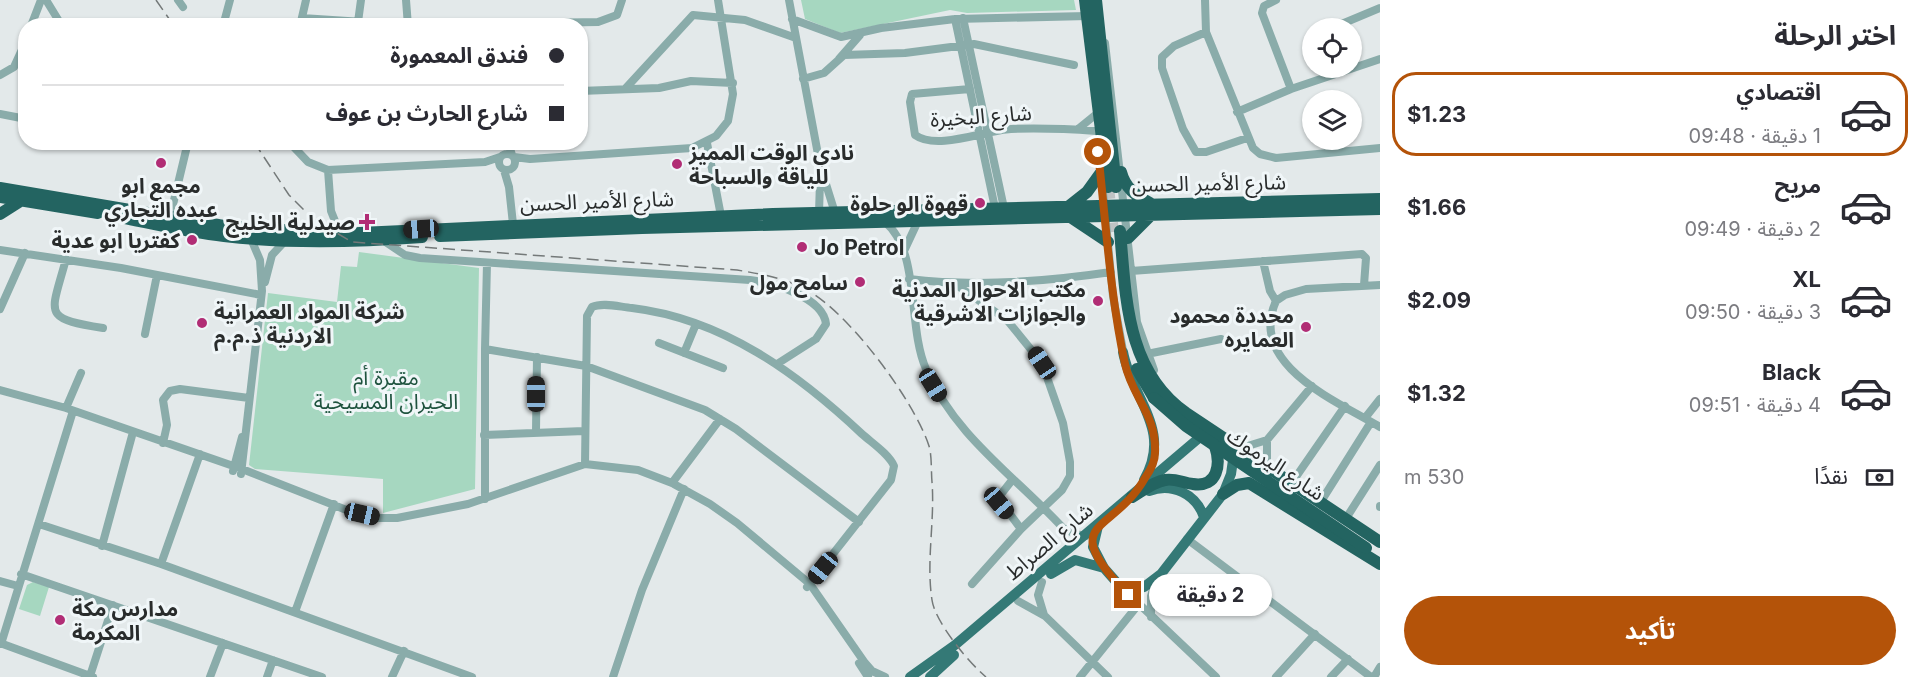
<!DOCTYPE html>
<html lang="ar">
<meta charset="utf-8">
<style>
:root{--surface:#fff;--page:#f7f7f7;--text:#2b2b33;--muted:#7c7c81;--line:#e1e1e2;--accent:#b45309}
body{margin:0;font-family:Inter,"Noto Sans Arabic",sans-serif;background:var(--page);color:var(--text);direction:rtl;height:100vh;display:flex;flex-direction:column;font-size:22px;white-space:nowrap}
*{box-sizing:border-box;margin:0}
p{font-size:20px;color:var(--muted)}
.icon{flex:none;width:33px;height:33px;fill:none;stroke:currentColor;stroke-width:2;stroke-linecap:round;stroke-linejoin:round}
.map{position:relative;flex:1;overflow:hidden;direction:ltr}
.panel{display:flex;flex-direction:column;background:var(--surface);width:540px}
.panel>*{flex:none}
.banner{position:absolute;left:18px;top:18px;width:570px;height:132px;border-radius:24px;box-shadow:0 2px 4px #0004;direction:rtl;display:grid;align-content:center;height:132px;padding:0 24px;background:var(--surface)}
.controls{position:absolute;left:1302px;top:18px;display:grid;gap:12px}
.controls a{display:grid;place-items:center;width:60px;height:60px;border-radius:50%;background:var(--surface);box-shadow:0 2px 4px #0004;font-size:30px}
.end{position:absolute;width:27px;height:27px;margin:-14px;border:8px solid #b45309;background:#fff;box-shadow:0 0 0 3px #fff}
.from{border-radius:50%}
.bubble{position:absolute;height:42px;border-radius:21px;background:var(--surface);box-shadow:0 2px 4px #0004;font-size:20px;font-weight:700;line-height:42px;text-align:center;direction:rtl}
.car{position:absolute;width:18px;height:36px;margin:-18px -9px;border-radius:8px;box-shadow:0 0 4px 2px #0007;background:linear-gradient(#222 24%,#8ab4d8 0 40%,#222 0 76%,#8ab4d8 0 86%,#222 0)}
.banner b{display:flex;align-items:center;gap:21px;height:57px;font-size:22px}
.banner b+b{border-top:2px solid var(--line)}
.banner i{width:15px;height:15px;background:var(--text)}
ul{padding:0;list-style:none}
li{display:flex;align-items:center;gap:18px;height:84px;margin:0 12px 9px;padding:0 12px;border:3px solid transparent;border-radius:24px}
li div{flex:1}
li b{display:block;font-size:22px}
li em{font-style:normal;font-weight:700}
li.on{border-color:var(--accent)}
li>.icon{width:54px;height:54px;stroke-width:1.5}
h2{padding:0 24px;font-size:27px;line-height:72px}
.pay{display:flex;align-items:center;gap:15px;height:66px;padding:0 24px;font-size:22px}
.pay p{margin-inline-start:auto}
.primary-button{display:flex;gap:12px;margin-top:auto;padding:12px 24px}
.primary-button a{flex:1;height:69px;border-radius:36px;background:var(--accent);color:#fff;font-size:24px;font-weight:700;line-height:69px;text-align:center}
main{display:flex;flex:1;min-height:0}
.map>svg:first-child{display:block}
.green{fill:#a6d7c0}
.lines{fill:none;stroke-linecap:round;stroke-linejoin:round}
.highway-tunnel{stroke:#bec3c4;stroke-width:12;stroke-dasharray:12 6;stroke-linecap:butt}
.minor{stroke:#8aacaa;stroke-width:8}
.major{stroke:#347976;stroke-width:10}
.highway{stroke:#236461;stroke-width:12}
.rail{stroke:#747979;stroke-width:1.5;stroke-dasharray:12 6;stroke-linecap:butt}
.highway-bridge{stroke:#236461;stroke-width:12}
.route{stroke:#b45309;stroke-width:8}
.poi-dot{fill:#b12d75;stroke:#f0f6f8;stroke-width:2}
.labels{text-anchor:middle;dominant-baseline:central;stroke-width:6;stroke-linejoin:round;paint-order:stroke}
.street-label{font-size:21px;fill:#292c2c;stroke:#f0f6f8}
.poi-label{font-size:21px;font-weight:bold;fill:#292c2c;stroke:#f0f6f8;text-anchor:end}
.park-label{font-size:21px;fill:#1e533e;stroke:#f0f6f8}
</style>
<main>
<section class="panel">
<h2>اختر الرحلة</h2>
<ul>
<li class="on"><svg class="icon" aria-label="car" viewBox="0 0 24 24"><path d="M5 17H2v-5l4-1 3-4h7l3 4 3 1v5h-3M9 17h6M6 11h13"/><circle cx="7" cy="17" r="2"/><circle cx="17" cy="17" r="2"/></svg><div><b>اقتصادي</b><p>1 دقيقة · 09:48</p></div><em>$1.23</em></li>
<li><svg class="icon" aria-label="car" viewBox="0 0 24 24"><path d="M5 17H2v-5l4-1 3-4h7l3 4 3 1v5h-3M9 17h6M6 11h13"/><circle cx="7" cy="17" r="2"/><circle cx="17" cy="17" r="2"/></svg><div><b>مريح</b><p>2 دقيقة · 09:49</p></div><em>$1.66</em></li>
<li><svg class="icon" aria-label="car" viewBox="0 0 24 24"><path d="M5 17H2v-5l4-1 3-4h7l3 4 3 1v5h-3M9 17h6M6 11h13"/><circle cx="7" cy="17" r="2"/><circle cx="17" cy="17" r="2"/></svg><div><b>XL</b><p>3 دقيقة · 09:50</p></div><em>$2.09</em></li>
<li><svg class="icon" aria-label="car" viewBox="0 0 24 24"><path d="M5 17H2v-5l4-1 3-4h7l3 4 3 1v5h-3M9 17h6M6 11h13"/><circle cx="7" cy="17" r="2"/><circle cx="17" cy="17" r="2"/></svg><div><b>Black</b><p>4 دقيقة · 09:51</p></div><em>$1.32</em></li>
</ul>
<div class="pay"><svg class="icon" aria-label="cash" viewBox="0 0 24 24"><path d="M3 7h18v10H3z"/><circle cx="12" cy="12" r="2"/></svg>نقدًا<p>530 m</p></div>
<div class="primary-button"><a>تأكيد</a></div>
</section>
<div class="map">
<svg width="1380" height="677" viewBox="0 0 1380 677">
<rect width="100%" height="100%" fill="#e3e9ea"/>
<path class="green" d="M 801,0 L 1074,0 L 1076,10 L 967,13 L 950,10 L 840,33 L 805,19 Z
M 359,252 L 479,268 L 475,489 L 383,513 L 383,479 L 255,469 L 249,465 L 268,293 L 337,302 L 341,266 L 357,267 Z
M 33,582 L 49,587 L 40,616 L 19,609 L 27,585 Z"/>
<g class="lines">
<path class="highway-tunnel" d="M 1108,187 L 1113,232"/>
<path class="minor" d="M 46,0 L 62,26
M 178,0 L 183,7
M 406,0 L 408,26
M 789,0 L 820,165 L 835,213
M 1205,0 L 1206,32 L 1253,148 L 1260,154 L 1276,158 L 1380,148
M 1276,0 L 1264,6 L 1262,13 L 1291,89
M 302,18 L 408,25 L 598,22 L 617,15 L 622,0
M 963,18 L 1004,208
M 792,19 L 841,37 L 881,28 L 955,19 L 1088,16
M 955,19 L 995,208
M 358,22 L 361,0
M 31,26 L 41,0
M 223,26 L 230,0
M 300,26 L 306,0
M 1332,28 L 1380,8
M 1206,32 L 1174,46 L 1162,57 L 1162,68 L 1183,129 L 1196,152 L 1206,152 L 1247,138
M 1105,43 L 1137,322 L 1154,370
M 839,59 L 860,35
M 0,75 L 14,67 L 26,41
M 803,79 L 824,73 L 844,55 L 905,53 L 974,44 L 1074,65
M 625,89 L 693,15 L 745,20 L 796,38
M 970,89 L 912,94 L 910,102 L 915,135 C 937,151 986,130 1011,129 C 1039,128 1068,129 1096,131
M 580,91 L 659,88 L 691,81 L 733,83
M 1237,112 L 1291,89 L 1380,59
M 0,114 L 26,119
M 1078,129 L 1094,116
M 289,142 L 308,162 L 328,170 L 485,162 L 500,157
M 508,142 L 512,155
M 707,143 L 721,216
M499 162a8 8 0 1 1 16 0a8 8 0 1 1-16 0Z
M 514,157 L 530,159 L 692,148 L 716,136 L 728,121 L 733,94 L 718,0
M 328,170 L 331,211 L 341,236
M 504,170 L 509,187 L 513,224
M 1102,182 L 1113,296 L 1124,356
M 819,213 L 820,181
M 170,217 L 188,142
M 885,222 C 921,252 907,326 926,369 C 954,435 1016,477 1063,528 L 1075,534 L 1086,536
M 384,241 L 405,255 L 420,258 L 750,280 C 773,283 823,297 826,324 L 816,339 L 777,364
M 0,250 L 121,268 L 261,295
M 904,251 L 918,221
M 66,259 C 51,315 41,318 103,328
M 1263,261 L 1270,291 L 1276,301
M 1131,271 L 1362,254 L 1366,258 L 1364,285
M 909,279 C 975,287 1044,282 1111,272
M 265,282 L 272,255 L 285,241
M 955,284 L 1007,320 L 1042,363 L 1063,423 L 1070,462 L 1070,476 L 1062,490 L 1021,529 L 972,584
M 1380,285 L 1306,289 L 1285,295 L 1276,301 C 1247,365 1337,401 1380,427
M 0,309 L 25,253
M 145,334 L 157,275
M 659,343 L 723,368
M 485,349 L 586,366 L 705,410 L 736,429 L 859,522
M 684,353 L 696,324
M 1147,354 L 1221,339
M 0,390 L 66,408 L 242,469 L 349,511 L 375,518 L 397,518 L 468,504 L 585,464 L 638,470 L 672,483 L 710,504 L 737,523 L 810,584 L 865,663 L 872,671 L 885,677
M 66,408 L 81,373
M 1365,418 L 1380,399
M 536,431 L 537,357
M 484,435 L 584,431
M 163,443 L 167,425 L 163,400 L 170,391 L 180,389 L 249,398
M 1238,449 L 1267,440 L 1312,386
M 585,464 L 587,316 L 592,307 C 603,302 620,307 632,308 C 723,319 797,373 862,434 C 872,443 889,454 894,466 L 891,480 L 807,587
M 1267,468 L 1267,440
M 233,471 L 242,437
M 241,474 L 262,291 L 260,260 L 251,239
M 1013,479 L 998,498 L 1021,529
M 672,483 L 720,419
M 1291,484 L 1345,406
M 485,499 L 485,349 L 487,263
M 1320,503 L 1371,422
M 1380,507 L 1380,506
M 1345,520 L 1380,465
M 39,524 L 161,564 L 472,677
M 1187,539 L 1371,677
M 102,546 L 133,432
M 161,564 L 200,454
M 21,574 L 322,677
M 0,581 L 18,586
M 1042,582 L 1038,595 L 1044,615
M 1119,585 L 1216,677
M 1018,601 L 1045,616 L 1108,677
M 295,612 L 334,504
M 1151,617 L 1151,596 L 1155,582
M 0,643 L 93,677
M 1,644 L 73,411
M 859,663 L 868,677
M 90,676 L 113,605
M 210,677 L 223,643
M 267,677 L 273,660
M 392,677 L 404,651
M 613,677 L 642,590 L 684,489
M 1080,677 L 1138,605
M 1276,677 L 1315,634
M 1331,677 L 1348,659
M 1374,677 L 1380,667"/>
<path class="major" d="M 1123,352 C 1132,400 1173,429 1144,480
M 1149,491 C 1172,482 1196,494 1204,517
M 1098,526 L 1093,547 L 1104,568 L 1119,585 L 1134,589 L 1144,587 L 1161,574 L 1223,494 L 1231,474 L 1234,453
M 1051,574 L 1075,560 L 1104,568
M 910,677 L 955,645 L 1206,432
M 930,677 L 954,655"/>
<path class="highway" d="M 1085,0 L 1108,187
M 1096,0 L 1116,187
M 1121,172 C 1125,188 1136,196 1150,203
M 0,188 L 224,226 L 339,234 L 773,214 L 1380,199
M 0,197 L 98,213
M 1068,207 L 1087,192 L 1100,174
M 0,214 L 22,200
M 115,216 C 151,223 187,232 224,236 C 290,244 356,242 422,237
M 1072,218 L 1108,242
M 1120,231 C 1126,298 1126,371 1186,413 L 1380,542
M 440,236 L 642,228 L 1380,209
M 1128,238 L 1152,214
M 1137,369 L 1154,398
M 1223,494 L 1237,485 L 1249,483 L 1380,564
M 1132,497 C 1142,491 1153,482 1165,480 C 1175,478 1183,483 1193,484 C 1218,488 1221,464 1215,446"/>
<path class="rail" d="M 156,0 L 174,26
M 254,142 L 289,195 L 313,219 L 352,242 L 737,270 C 761,274 785,278 807,290 C 849,313 914,400 929,446 C 932,456 931,471 932,482 C 935,521 926,561 932,600 C 935,622 969,663 986,677"/>
<path class="highway-bridge" d="M 1154,398 L 1186,426 L 1366,548"/>
</g>
<g class="lines">
<path class="route" d="M 1098,152 C 1106,223 1110,295 1125,364 C 1132,397 1157,415 1155,453 C 1155,463 1150,471 1145,478 C 1112,536 1055,518 1128,595"/>
</g>
<g class="poi-dot">
<circle cx="161" cy="163" r="6"/>
<circle cx="677" cy="164" r="6"/>
<circle cx="980" cy="203" r="6"/>
<path d="M364 213h6v6h6v6h-6v6h-6v-6h-6v-6h6z"/>
<circle cx="192" cy="240" r="6"/>
<circle cx="802" cy="247" r="6"/>
<circle cx="860" cy="282" r="6"/>
<circle cx="1098" cy="301" r="6"/>
<circle cx="202" cy="323" r="6"/>
<circle cx="1306" cy="327" r="6"/>
<circle cx="60" cy="620" r="6"/>
</g>
<g class="labels">
<g class="street-label">
<text transform="translate(981 116) rotate(-4)">شارع البخيرة</text>
<text transform="translate(1209 183) rotate(-1)">شارع الأمير الحسن</text>
<text transform="translate(597 201) rotate(-2)">شارع الأمير الحسن</text>
<text transform="translate(1276 464) rotate(34)">شارع اليرموك</text>
<text transform="translate(1049 541) rotate(-40)">شارع الصراط</text>
</g>
<g class="poi-label">
<text x="689" y="152" text-anchor="start">نادي الوقت المميز<tspan x="689" dy="24">للياقة والسباحة</tspan></text>
<text x="161" y="185" text-anchor="middle">مجمع ابو<tspan x="161" dy="24">عبده التجاري</tspan></text>
<text x="968" y="203">قهوة الو حلوة</text>
<text x="355" y="222">صيدلية الخليج</text>
<text x="180" y="240">كفتريا ابو عدية</text>
<text x="814" y="247" text-anchor="start">Jo Petrol</text>
<text x="848" y="282">سامح مول</text>
<text x="1086" y="289">مكتب الاحوال المدنية<tspan x="1086" dy="24">والجوازات الاشرقية</tspan></text>
<text x="214" y="311" text-anchor="start">شركة المواد العمرانية<tspan x="214" dy="24">الاردنية ذ.م.م</tspan></text>
<text x="1294" y="315">محددة محمود<tspan x="1294" dy="24">العمايره</tspan></text>
<text x="72" y="608" text-anchor="start">مدارس مكة<tspan x="72" dy="24">المكرمة</tspan></text>
</g>
<g class="park-label">
<text x="386" y="377">مقبرة أم<tspan x="386" dy="24">الحيران المسيحية</tspan></text>
</g>
</g>
</svg>
<div class="controls">
<a><svg class="icon" aria-label="locate" viewBox="0 0 24 24"><circle cx="12" cy="12" r="6"/><path d="M12 2v4M12 18v4M2 12h4M18 12h4"/></svg></a>
<a><svg class="icon" aria-label="layers" viewBox="0 0 24 24"><path d="M12 4l9 5-9 5-9-5zM3 14l9 5 9-5"/></svg></a>
</div>
<i class="end from" style="left:1098px;top:152px"></i>
<i class="end" style="left:1128px;top:595px"></i>
<div class="bubble" style="left:1149px;top:574px;width:123px">2 دقيقة</div>
<i class="car" style="left:421px;top:229px;rotate:266deg"></i>
<i class="car" style="left:1042px;top:363px;rotate:326deg"></i>
<i class="car" style="left:933px;top:385px;rotate:148deg"></i>
<i class="car" style="left:536px;top:394px;rotate:0deg"></i>
<i class="car" style="left:999px;top:503px;rotate:140deg"></i>
<i class="car" style="left:362px;top:514px;rotate:103deg"></i>
<i class="car" style="left:823px;top:568px;rotate:219deg"></i>
<div class="banner">
<b><i class="from"></i>فندق المعمورة</b>
<b><i></i>شارع الحارث بن عوف</b>
</div>
</div>
</main>
